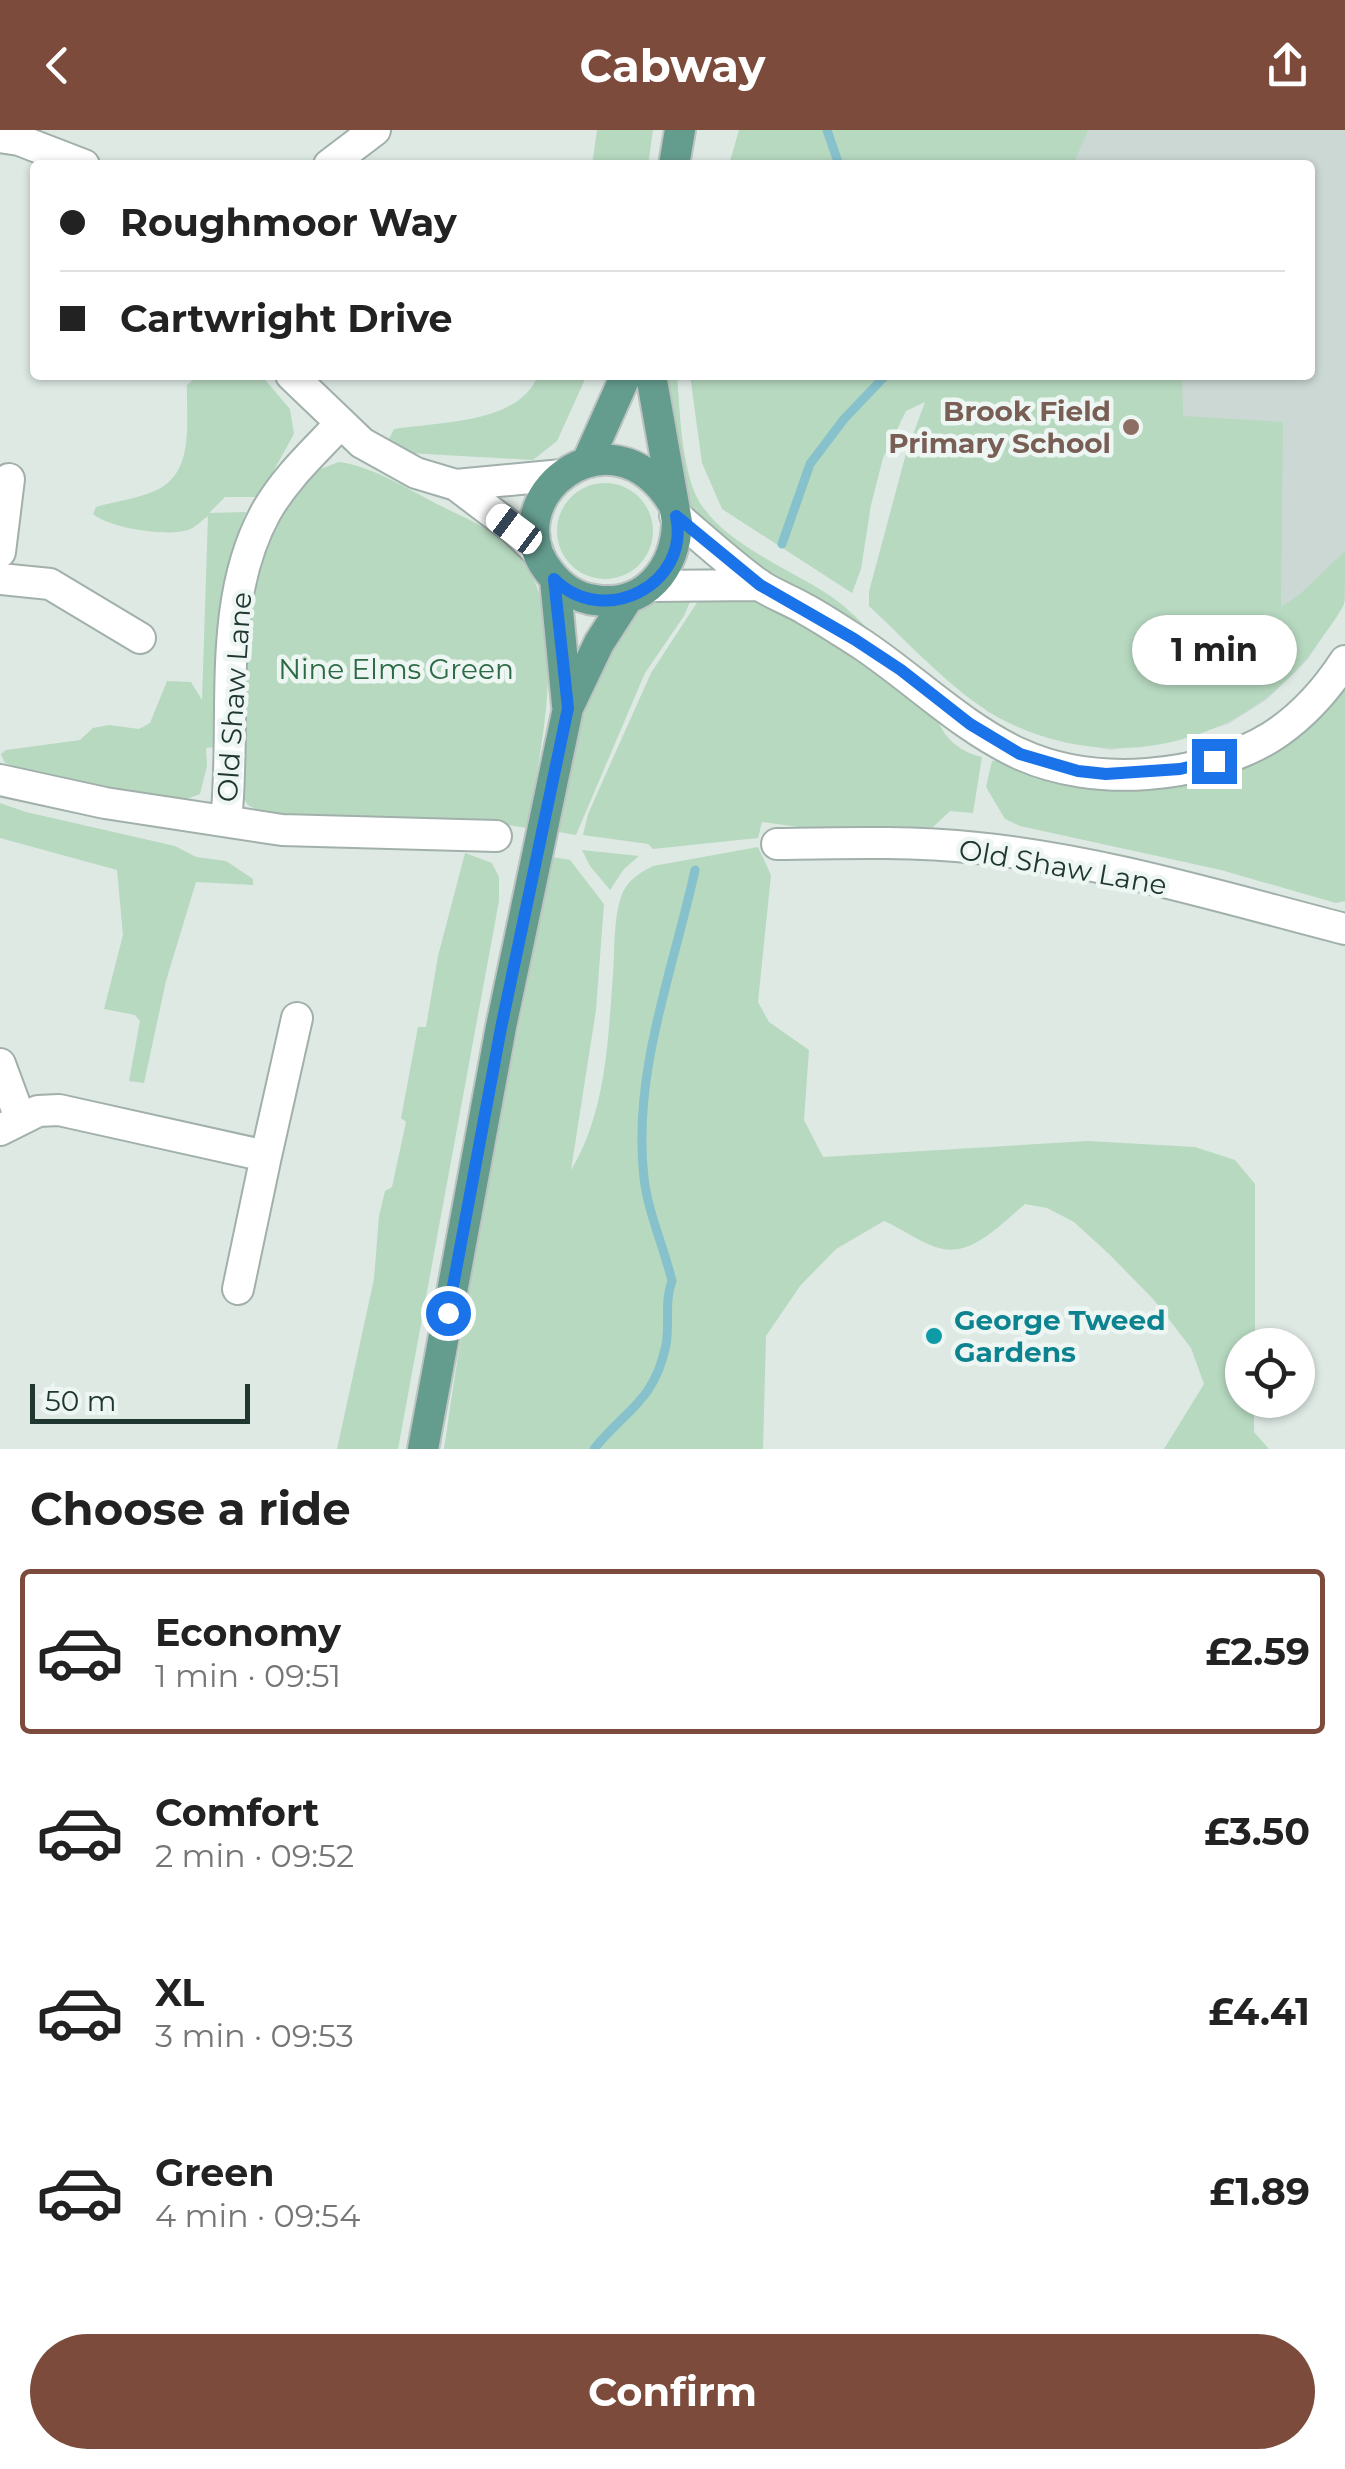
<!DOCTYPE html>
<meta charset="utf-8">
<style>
:root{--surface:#fff;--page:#f6f6f6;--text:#222;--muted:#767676;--line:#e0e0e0;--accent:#7c4b3b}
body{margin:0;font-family:Montserrat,sans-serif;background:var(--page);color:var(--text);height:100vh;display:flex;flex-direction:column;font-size:38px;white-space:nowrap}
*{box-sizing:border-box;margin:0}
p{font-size:32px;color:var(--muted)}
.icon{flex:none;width:55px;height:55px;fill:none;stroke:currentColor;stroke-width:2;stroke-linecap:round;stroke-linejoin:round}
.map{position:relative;height:1319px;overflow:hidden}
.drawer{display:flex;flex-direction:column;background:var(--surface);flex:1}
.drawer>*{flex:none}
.banner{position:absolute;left:30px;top:30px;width:1285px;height:220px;border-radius:10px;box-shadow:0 2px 8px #0004;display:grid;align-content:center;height:220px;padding:0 30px;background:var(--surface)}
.tools{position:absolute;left:1225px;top:1198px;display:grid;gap:20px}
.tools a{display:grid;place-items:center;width:90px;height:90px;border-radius:50%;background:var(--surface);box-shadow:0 2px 8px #0004;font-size:50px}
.scale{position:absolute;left:30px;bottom:25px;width:220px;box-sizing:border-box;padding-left:10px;border:5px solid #203731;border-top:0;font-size:28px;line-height:35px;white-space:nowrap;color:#203731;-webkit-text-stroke:8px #edf6f2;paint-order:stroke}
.end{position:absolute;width:45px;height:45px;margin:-22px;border:12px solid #1a73e8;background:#fff;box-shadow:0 0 0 5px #fff}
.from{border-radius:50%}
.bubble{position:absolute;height:70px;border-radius:35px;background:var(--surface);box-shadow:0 2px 8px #0004;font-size:32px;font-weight:700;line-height:70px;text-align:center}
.car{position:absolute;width:30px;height:60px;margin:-30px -15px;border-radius:12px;box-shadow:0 0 8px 2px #0007;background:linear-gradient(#fff 24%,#345 0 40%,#fff 0 76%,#345 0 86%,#fff 0)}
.banner b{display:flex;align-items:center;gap:35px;height:95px;font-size:38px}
.banner b+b{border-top:2px solid var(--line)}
.banner i{width:25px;height:25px;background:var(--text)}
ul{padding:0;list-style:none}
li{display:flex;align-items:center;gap:30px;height:165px;margin:0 20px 15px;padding:0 10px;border:5px solid transparent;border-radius:10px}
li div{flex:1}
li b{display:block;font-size:38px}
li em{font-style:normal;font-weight:700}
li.active{border-color:var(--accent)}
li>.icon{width:90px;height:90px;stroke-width:1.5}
h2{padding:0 30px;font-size:45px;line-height:120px}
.button{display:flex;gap:20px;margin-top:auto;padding:20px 30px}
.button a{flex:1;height:115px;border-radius:60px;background:var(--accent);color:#fff;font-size:40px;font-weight:700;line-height:115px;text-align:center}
header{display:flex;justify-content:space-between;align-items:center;height:130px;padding:0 30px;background:var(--accent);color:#fff;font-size:45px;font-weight:700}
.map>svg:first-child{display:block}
.built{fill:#ccd8d3}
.green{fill:#b7d9c0}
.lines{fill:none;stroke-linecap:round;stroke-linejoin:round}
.stream{stroke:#87c1cc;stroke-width:9}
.minor-casing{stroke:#a1b0ab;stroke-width:34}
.major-casing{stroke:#bcc3c1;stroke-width:34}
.minor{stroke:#fff;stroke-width:30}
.major{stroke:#649c8e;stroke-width:30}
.route{stroke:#1a73e8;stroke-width:12}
.education-dot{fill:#8d6e63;stroke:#edf6f2;stroke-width:4}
.culture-dot{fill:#0f9aa8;stroke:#edf6f2;stroke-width:4}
.labels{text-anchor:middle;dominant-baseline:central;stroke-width:9;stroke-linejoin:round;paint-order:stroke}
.education-label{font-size:28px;font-weight:bold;fill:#785e54;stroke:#edf6f2;text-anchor:end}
.park-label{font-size:28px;fill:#2d6b45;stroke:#edf6f2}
.street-label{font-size:28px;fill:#203731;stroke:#edf6f2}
.culture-label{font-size:28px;font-weight:bold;fill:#0d838f;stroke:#edf6f2;text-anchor:start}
</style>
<header><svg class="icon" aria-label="back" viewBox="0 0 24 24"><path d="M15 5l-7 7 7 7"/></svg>Cabway<svg class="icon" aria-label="share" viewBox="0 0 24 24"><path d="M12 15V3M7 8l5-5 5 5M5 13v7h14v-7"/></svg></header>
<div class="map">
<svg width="1345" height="1319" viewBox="0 0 1345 1319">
<rect width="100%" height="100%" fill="#dee9e4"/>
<path class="built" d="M 991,0 L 1345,0 L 1345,471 L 1308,529 L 1294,543 L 1266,570 L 1228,594 L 1172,611 L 1111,620 L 1048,608 L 988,582 L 869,476 L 869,462 L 906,324 L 936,245 L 1310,245 L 1310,35 L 988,35 Z"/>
<path class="green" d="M 597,0 L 653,0 L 648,35 L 592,35 Z
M 739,0 L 1088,0 L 1073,35 L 729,35 Z
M 198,245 L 261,245 L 290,279 L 294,304 L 259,367 L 225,367 L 209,383 L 246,382 C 214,462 218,533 216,617 L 206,618 L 207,636 L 200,664 L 176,673 L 45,647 L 5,633 L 1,624 L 6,620 L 80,610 L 93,598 L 109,595 L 139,599 L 150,593 L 167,551 L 191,552 L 202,570 L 208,386 C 202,390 195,398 188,400 C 168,407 109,398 93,384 L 96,377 C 116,371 142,368 159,359 C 195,340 186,289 187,255 Z
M 538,245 L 587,245 L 557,311 L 533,330 L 408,323 L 386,315 L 394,299 C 439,292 520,294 538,245 Z
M 668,245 L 677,245 C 680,283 681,325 694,361 C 713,409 788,438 829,465 C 844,475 857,488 870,501 C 827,475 701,410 685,366 C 671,328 671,285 668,245 Z
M 690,245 L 1182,245 L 1183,286 L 1283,292 L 1281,477 L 1299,465 L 1345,421 C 1345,436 1345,459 1344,474 C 1338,487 1327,500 1319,512 C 1249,613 1119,646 1009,593 C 959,569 910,514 869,476 L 869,462 L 906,324 L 925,272 L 906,281 L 883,328 L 871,375 L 861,439 L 852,463 L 722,379 L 702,333 Z
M 339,332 C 374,337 406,358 437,374 C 464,388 495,399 516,422 C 573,483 540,624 527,698 L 495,693 L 335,689 L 264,684 L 248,675 L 235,656 L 246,503 L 252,455 L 263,418 L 292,366 L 315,341 Z
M557 401a48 48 0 1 1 96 0a48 48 0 1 1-96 0Z
M 692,467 L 684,486 L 645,543 L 576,705 L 559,702 C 569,643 590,503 646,473 C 658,467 678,468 692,467 Z
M 700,468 L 746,468 L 771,477 L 837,512 L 936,584 C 941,606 959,622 982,627 L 973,683 L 950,681 L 933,697 L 829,701 L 762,692 L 758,708 L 653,719 L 648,714 L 583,705 L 588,684 L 651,543 Z
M 1345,544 L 1345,771 L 1336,773 L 1221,740 L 1020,696 L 1005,689 L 986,657 L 992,631 L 1002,629 L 1103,655 L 1178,657 L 1240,635 Z
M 0,673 L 26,682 L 175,716 L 196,727 L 226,731 L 253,749 L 253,755 L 196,752 L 166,851 L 144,953 L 129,951 L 140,891 L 135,885 L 104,879 L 123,805 L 117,740 L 0,708 Z
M 758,717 L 771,745 L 758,872 L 769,892 L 809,920 L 804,990 L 823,1027 L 1088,1011 L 1195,1017 L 1235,1030 L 1255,1054 L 1255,1215 L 1242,1215 L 1242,1270 L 1254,1270 L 1254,1302 L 1269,1319 L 1164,1319 L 1204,1254 L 1191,1218 L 1154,1170 L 1109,1124 L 1074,1092 L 1047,1078 L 1025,1074 C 1003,1092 974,1125 943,1119 C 923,1115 903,1099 884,1091 L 836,1119 L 800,1156 L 766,1206 L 763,1319 L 444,1319 C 472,1120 513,924 553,727 L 570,730 L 604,774 L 596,880 L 571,1040 C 606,983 608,910 613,844 C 615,819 613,791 621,767 C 626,751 639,743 653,736 Z
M 582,720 L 639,726 L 624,739 L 610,760 L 590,736 Z
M 465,723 L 492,733 L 499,747 L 499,771 L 398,1319 L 337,1319 L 374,1149 L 379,1086 L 385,1061 L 392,1057 L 406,992 L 401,988 L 418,897 L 426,897 L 438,826 Z"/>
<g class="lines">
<path class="stream" d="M 827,0 L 839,35
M 782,414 L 810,334 L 844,289 L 886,245
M 594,1319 C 626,1279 654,1272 666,1215 C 670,1193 664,1172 672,1151 C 664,1117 648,1083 644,1048 C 632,943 673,841 695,740"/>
<defs>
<path id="minor" d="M 0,7 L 19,10 L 84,35
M 329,35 L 375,0
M 291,245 L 362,313 L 416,343 L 456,355 L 514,399 L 538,422
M 456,355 L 562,345
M 675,385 C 702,408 729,433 758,454 C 772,464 790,470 805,479 C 825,490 844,503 863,515 C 915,550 963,598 1020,624 C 1094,658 1202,649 1271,607 C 1301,588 1326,560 1345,531
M 0,422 L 9,349
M 0,449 L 50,454 L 140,508
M 650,456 L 760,455
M 0,650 L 105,673 L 282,700 L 496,706
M 226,691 C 237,591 215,474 266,382 C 285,348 314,322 340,294
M 777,714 C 843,713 910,711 977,718 C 1101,730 1224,768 1345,799
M 0,934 L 20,988
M 0,1000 L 38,981 L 59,980 L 266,1026 L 297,888
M 238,1159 L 266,1026"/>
<path id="major" d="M 674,35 L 680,0
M 651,245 L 677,392 C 676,438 645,478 595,470 C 577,468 561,457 550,443 C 491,370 610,273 672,372
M 587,332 L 626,245
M 555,449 L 567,575
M 423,1319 L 501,897 L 568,578 L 599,513 L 628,468"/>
</defs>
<use href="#minor" class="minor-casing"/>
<use href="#major" class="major-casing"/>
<use href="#minor" class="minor"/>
<use href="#major" class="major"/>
</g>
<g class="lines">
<path class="route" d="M 448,1183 L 501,898 L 568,578 L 554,449 C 603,499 691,455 676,386 L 760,455 L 854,509 L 901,540 L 970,594 L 1020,624 L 1078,641 L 1106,644 L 1180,639 L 1214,631"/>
</g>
<circle class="education-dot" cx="1131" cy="297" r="10"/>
<circle class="culture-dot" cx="934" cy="1206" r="10"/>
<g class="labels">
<g class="education-label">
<text x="1111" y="281">Brook Field<tspan x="1111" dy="32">Primary School</tspan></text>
</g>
<g class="park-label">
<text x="396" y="539">Nine Elms Green</text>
</g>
<g class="street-label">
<text transform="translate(234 567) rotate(-86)">Old Shaw Lane</text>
<text transform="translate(1063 737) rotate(10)">Old Shaw Lane</text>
</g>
<g class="culture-label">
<text x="954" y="1190">George Tweed<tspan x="954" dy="32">Gardens</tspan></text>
</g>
</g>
</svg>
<div class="tools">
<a><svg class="icon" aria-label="locate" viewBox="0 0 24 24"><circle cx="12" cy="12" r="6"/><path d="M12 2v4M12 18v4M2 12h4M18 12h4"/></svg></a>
</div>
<div class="scale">50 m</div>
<i class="end from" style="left:448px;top:1183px"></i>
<i class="end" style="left:1214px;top:631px"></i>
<div class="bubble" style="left:1132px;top:485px;width:165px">1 min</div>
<i class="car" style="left:514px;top:399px;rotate:307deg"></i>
<div class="banner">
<b><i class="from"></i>Roughmoor Way</b>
<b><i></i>Cartwright Drive</b>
</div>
</div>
<section class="drawer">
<h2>Choose a ride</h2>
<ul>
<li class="active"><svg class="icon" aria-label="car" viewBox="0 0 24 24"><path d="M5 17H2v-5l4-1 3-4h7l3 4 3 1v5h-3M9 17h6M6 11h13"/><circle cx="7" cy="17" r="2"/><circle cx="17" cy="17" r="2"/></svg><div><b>Economy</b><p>1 min · 09:51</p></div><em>£2.59</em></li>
<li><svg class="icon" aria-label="car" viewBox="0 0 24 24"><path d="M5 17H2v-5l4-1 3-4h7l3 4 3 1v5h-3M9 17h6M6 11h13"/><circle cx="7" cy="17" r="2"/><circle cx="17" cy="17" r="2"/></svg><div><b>Comfort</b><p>2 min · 09:52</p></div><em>£3.50</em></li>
<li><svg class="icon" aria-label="car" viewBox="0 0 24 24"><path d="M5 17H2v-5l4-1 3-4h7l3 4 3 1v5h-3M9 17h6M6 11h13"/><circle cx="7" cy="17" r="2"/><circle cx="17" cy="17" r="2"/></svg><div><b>XL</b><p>3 min · 09:53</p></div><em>£4.41</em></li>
<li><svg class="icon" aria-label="car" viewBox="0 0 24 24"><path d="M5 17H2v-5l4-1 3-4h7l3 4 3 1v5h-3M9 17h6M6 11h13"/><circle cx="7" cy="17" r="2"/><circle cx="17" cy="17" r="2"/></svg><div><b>Green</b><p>4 min · 09:54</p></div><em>£1.89</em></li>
</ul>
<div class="button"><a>Confirm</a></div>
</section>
